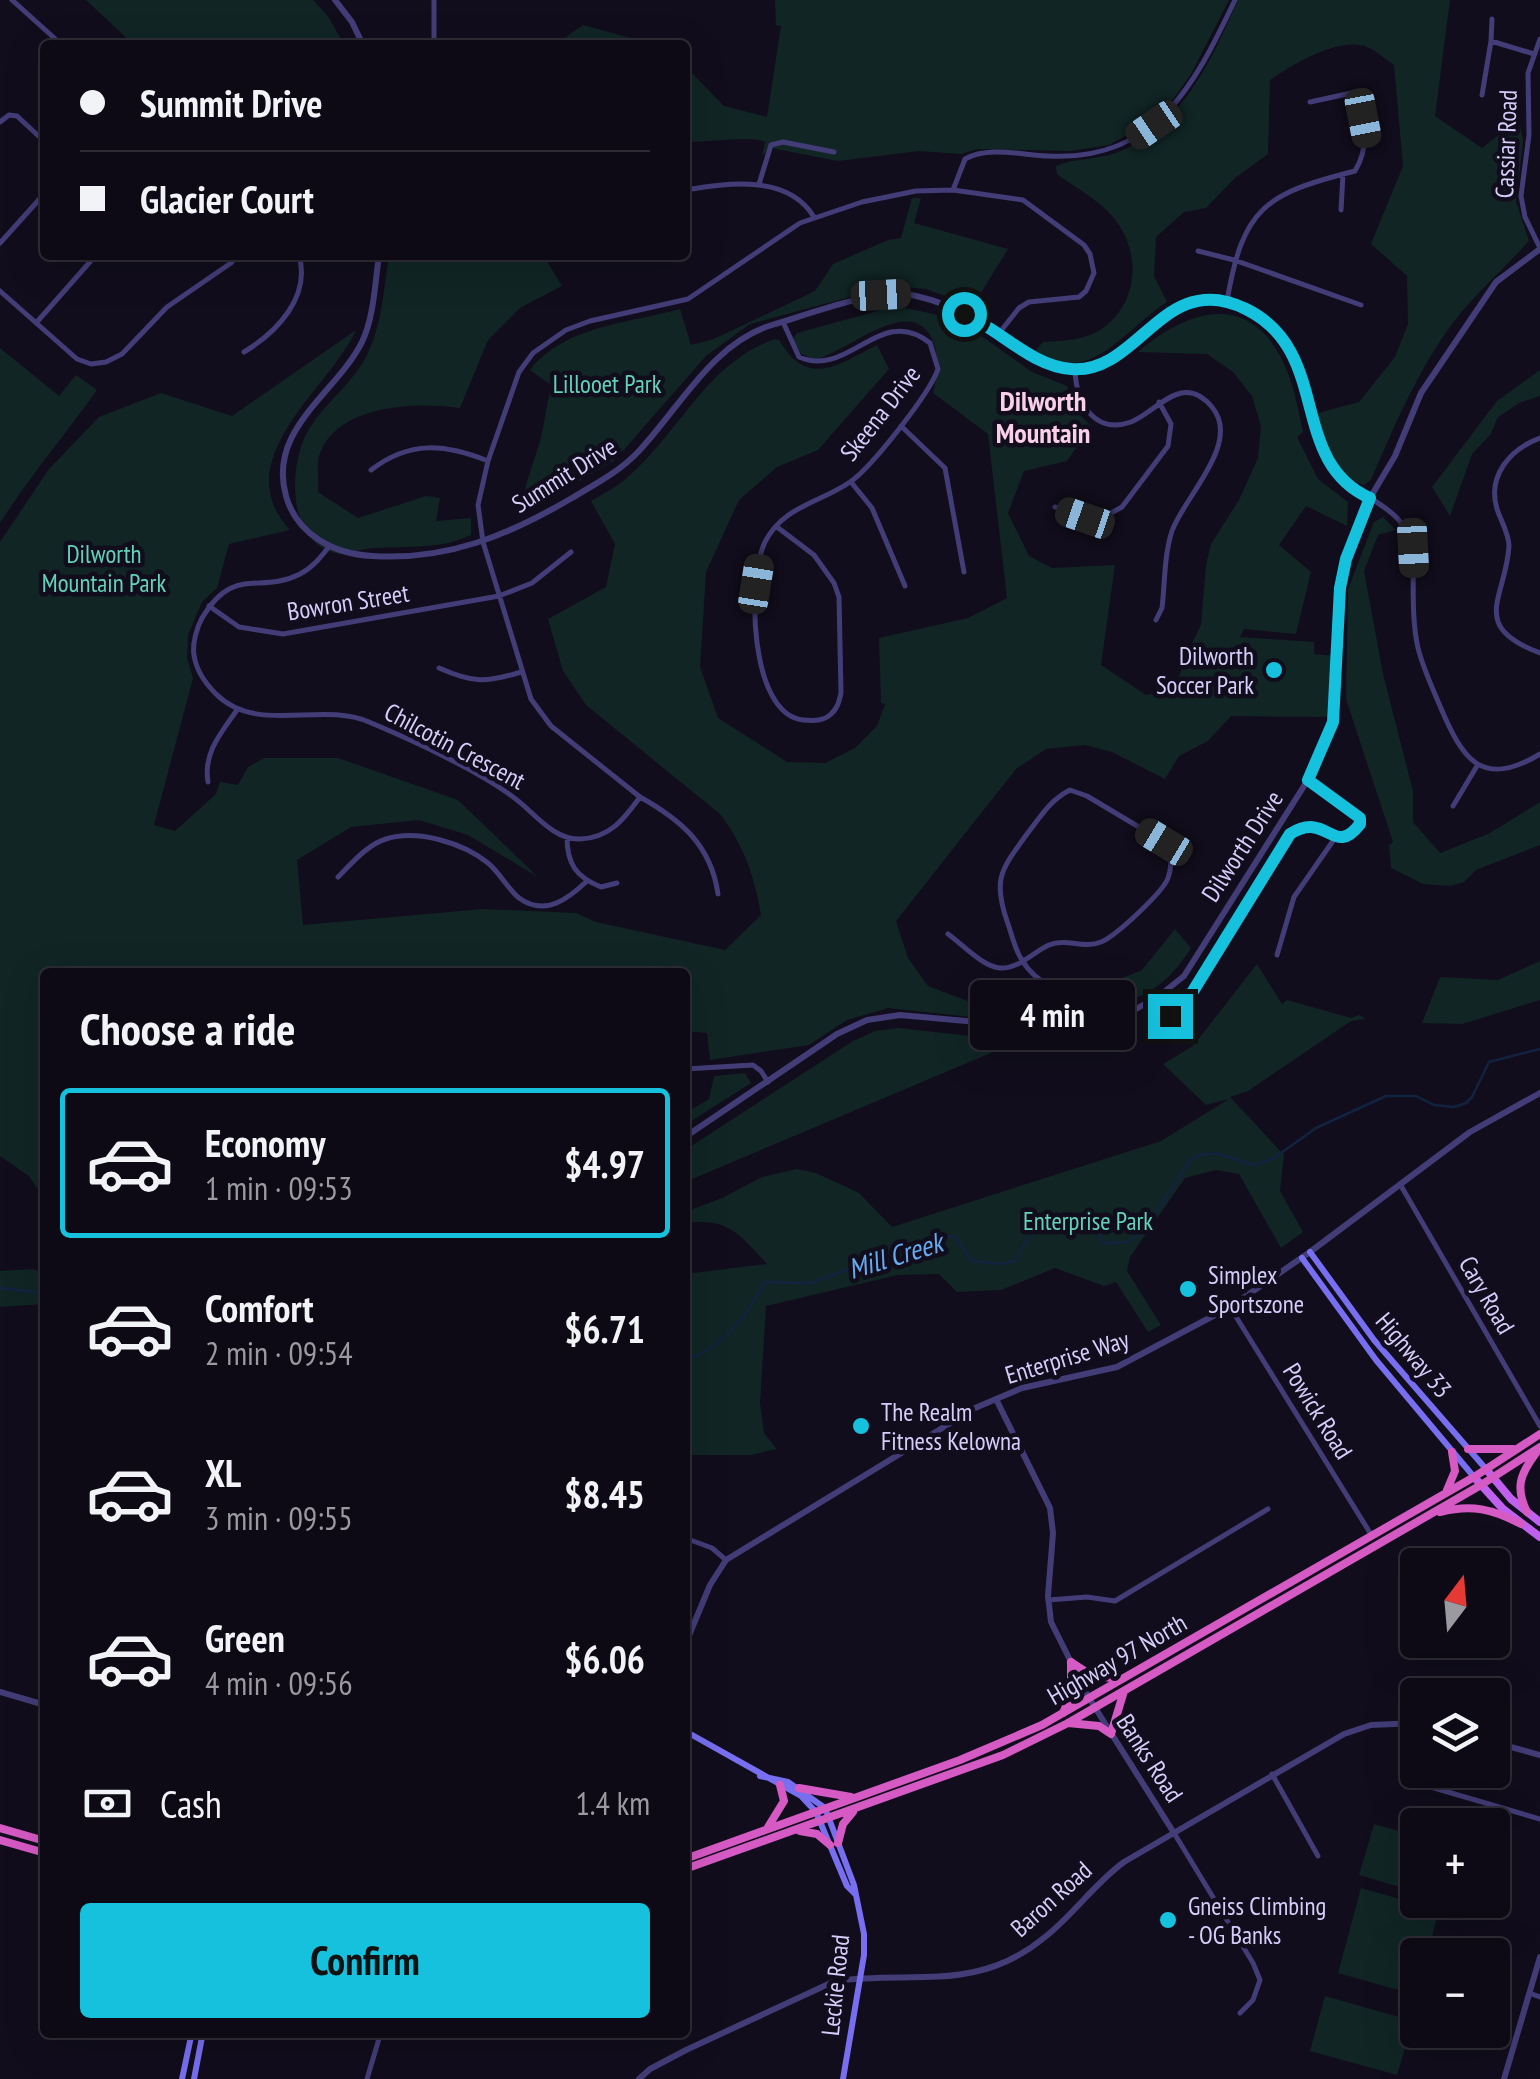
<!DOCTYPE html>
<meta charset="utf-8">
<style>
:root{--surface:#0d0a15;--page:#16131e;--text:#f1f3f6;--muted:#9a9aa0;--line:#2d2b34;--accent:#16c1dd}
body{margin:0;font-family:"PT Sans Narrow",sans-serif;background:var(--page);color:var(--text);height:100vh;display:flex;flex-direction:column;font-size:38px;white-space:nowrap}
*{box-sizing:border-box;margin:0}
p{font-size:32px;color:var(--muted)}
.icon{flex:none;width:55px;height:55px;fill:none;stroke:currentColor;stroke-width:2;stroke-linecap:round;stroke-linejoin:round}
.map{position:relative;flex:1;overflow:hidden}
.panel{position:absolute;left:40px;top:968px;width:650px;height:1070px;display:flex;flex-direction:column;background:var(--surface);border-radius:10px;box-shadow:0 10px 40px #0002,0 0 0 2px var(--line)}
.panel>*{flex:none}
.hud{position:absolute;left:40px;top:40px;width:650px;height:220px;border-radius:10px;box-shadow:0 10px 40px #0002,0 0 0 2px var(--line);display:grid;align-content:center;height:220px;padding:0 40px;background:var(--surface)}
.needle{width:65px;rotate:16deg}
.controls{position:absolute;left:1400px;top:1548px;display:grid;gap:20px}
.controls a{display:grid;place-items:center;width:110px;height:110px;border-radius:10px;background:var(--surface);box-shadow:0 10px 40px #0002,0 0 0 2px var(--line);font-size:50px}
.end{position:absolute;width:45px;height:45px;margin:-22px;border:12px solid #16c1dd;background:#111;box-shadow:0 0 0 5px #111}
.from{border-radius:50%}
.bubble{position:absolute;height:70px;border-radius:10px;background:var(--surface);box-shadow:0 10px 40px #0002,0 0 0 2px var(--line);font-size:32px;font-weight:800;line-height:70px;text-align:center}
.car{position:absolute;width:30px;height:60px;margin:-30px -15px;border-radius:12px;box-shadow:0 0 8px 2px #0007;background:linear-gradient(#222 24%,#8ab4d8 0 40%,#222 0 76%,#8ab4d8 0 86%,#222 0)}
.hud b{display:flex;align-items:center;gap:35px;height:95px;font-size:38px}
.hud b+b{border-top:2px solid var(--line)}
.hud i{width:25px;height:25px;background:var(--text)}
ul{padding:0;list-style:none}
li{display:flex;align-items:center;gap:30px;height:150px;margin:0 20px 15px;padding:0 20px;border:5px solid transparent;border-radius:10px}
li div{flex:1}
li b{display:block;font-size:38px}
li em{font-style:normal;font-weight:800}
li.on{border-color:var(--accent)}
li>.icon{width:90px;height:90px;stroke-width:1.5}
h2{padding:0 40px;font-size:45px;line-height:120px}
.pay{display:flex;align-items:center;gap:25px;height:110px;padding:0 40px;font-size:38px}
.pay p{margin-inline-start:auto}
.button{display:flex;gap:20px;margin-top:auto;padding:20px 40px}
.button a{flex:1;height:115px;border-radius:10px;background:var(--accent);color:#111;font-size:40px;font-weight:800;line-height:115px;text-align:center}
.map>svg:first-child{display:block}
.green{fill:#112525}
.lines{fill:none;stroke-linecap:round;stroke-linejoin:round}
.stream{stroke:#122340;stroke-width:2.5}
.minor{stroke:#423d77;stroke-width:5}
.tertiary{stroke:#423d77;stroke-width:6}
.secondary{stroke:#776ef0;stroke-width:6}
.primary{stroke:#bf60ef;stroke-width:8}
.trunk{stroke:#d65ac4;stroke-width:8}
.route{stroke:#16c1dd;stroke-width:12}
.poi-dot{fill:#16c1dd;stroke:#110d1c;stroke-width:4}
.labels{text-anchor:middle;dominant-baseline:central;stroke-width:9;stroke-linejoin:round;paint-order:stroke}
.street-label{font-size:25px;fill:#d5cefa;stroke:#110d1c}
.park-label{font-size:25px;fill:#62d2ba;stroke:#110d1c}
.poi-label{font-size:25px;fill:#d5cefa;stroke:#110d1c;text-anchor:start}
.neighbourhood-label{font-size:28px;font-weight:bold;fill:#facfe9;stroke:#110d1c}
.water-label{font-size:28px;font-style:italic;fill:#66aaf0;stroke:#110d1c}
</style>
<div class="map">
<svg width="1540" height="2079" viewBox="0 0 1540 2079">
<rect width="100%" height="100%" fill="#110d1c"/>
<path class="green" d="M 86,0 L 313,0 L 328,16 L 344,45 L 134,45 Z
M 775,0 L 1229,0 L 1191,74 L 1169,105 L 1149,123 L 1109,145 L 1070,151 L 977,149 L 961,154 L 919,151 L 838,161 L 771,148 L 762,156 L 765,142 C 750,135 706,143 685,142 L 685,66 L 724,106 L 767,117 L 781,26 L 776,25 Z
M 1238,0 L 1450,0 L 1435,116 L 1482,148 L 1519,119 L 1523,141 L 1516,201 L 1529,241 C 1501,272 1468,300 1445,334 C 1413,381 1393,429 1371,480 L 1364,485 C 1332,474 1325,442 1318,413 L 1359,402 L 1395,357 L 1408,324 L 1407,276 L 1371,244 L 1403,166 L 1394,65 C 1386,60 1376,50 1367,47 C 1339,36 1292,65 1270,80 L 1268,154 L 1235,178 L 1206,208 L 1184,212 L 1156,237 L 1154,276 L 1167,302 C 1124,329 1090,389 1035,351 L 1043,342 C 1063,341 1087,340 1103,328 C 1140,300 1141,251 1113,217 C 1099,200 1074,187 1057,174 L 1056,166 C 1074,158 1096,160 1116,153 C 1181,129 1212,59 1238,0 Z
M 583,25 L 656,45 L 554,45 Z
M 912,198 L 921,198 L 914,223 L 1008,249 L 973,306 L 926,289 L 891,286 L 750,324 L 706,356 L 615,460 L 523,514 L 519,507 L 541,438 L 551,385 L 530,370 C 564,326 629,323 680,309 L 691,345 L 714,339 L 815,291 L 833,264 L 888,240 L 901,238 Z
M 389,255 L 543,255 L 562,286 L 520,308 L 488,340 L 460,408 C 417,402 339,404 320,453 C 316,463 319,480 318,492 L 358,518 L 426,496 L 440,498 L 436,521 L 471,518 L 471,535 C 438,551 400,545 365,549 C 354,551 346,556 335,553 C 285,541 288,459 311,426 C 328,400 354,382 368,353 C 382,323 384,288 389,255 Z
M 905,308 L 934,314 L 976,332 L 1032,372 L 1067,386 L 1075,410 L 1091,426 L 1067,461 L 1024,471 L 1008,513 L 1029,556 L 1052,568 L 1115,565 L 1101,665 L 1146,695 L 1175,689 L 1187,653 L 1201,625 L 1206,565 L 1211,544 L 1239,500 L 1258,458 L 1261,426 L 1252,396 L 1233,372 L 1207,354 L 1138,352 C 1188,309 1250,290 1284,364 C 1294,385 1298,409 1303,432 L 1297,437 L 1318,479 L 1348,502 L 1347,526 L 1306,506 L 1279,545 L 1311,572 L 1296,634 L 1244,629 L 1240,637 L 1314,642 L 1314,654 L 1336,656 L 1333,717 L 1231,716 L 1208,741 L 1179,756 L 1165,779 L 1112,752 L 1085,745 L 1046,749 L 1016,769 L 896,921 L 908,958 L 928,986 L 1005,1015 L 1026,1017 L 1057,1013 L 1063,1004 L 1069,1014 L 1036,1024 L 888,1008 L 847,1020 L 809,1045 L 710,1060 L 707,1033 L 685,1031 L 685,972 L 45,972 L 45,1201 L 29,1176 L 0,1156 L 0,542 L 49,469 L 99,417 L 161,393 L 232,416 L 356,330 C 330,388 225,460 290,530 L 229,544 L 217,588 L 202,602 L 188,635 L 187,658 L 193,678 L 154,825 L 175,831 L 216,794 L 220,782 L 238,785 L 248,767 L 264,758 L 338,758 L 458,800 L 538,877 L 468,835 L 419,820 L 351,827 L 297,860 L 303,925 L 483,909 L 576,913 L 596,922 L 725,950 L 761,915 C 755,877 743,844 720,814 L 586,705 L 563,671 L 548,619 L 606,587 L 615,544 L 591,501 C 605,493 618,486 630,475 C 680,431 708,362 775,339 L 779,340 C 808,389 837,365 877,345 L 889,369 L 818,450 L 777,467 L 739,500 L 706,572 L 700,667 L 718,718 L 787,762 L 825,763 L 855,748 L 877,726 L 885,704 L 881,703 L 879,638 L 968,618 L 1007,598 L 988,434 L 933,393 C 938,373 940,350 928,332 C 903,299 846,353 815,359 L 801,354 L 792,340 L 797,333 L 881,310 Z
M 0,348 L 59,396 L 76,375 L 97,390 C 65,435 30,476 0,523 Z
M 1540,370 L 1540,396 L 1519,403 L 1497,418 L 1491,434 L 1472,454 L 1450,516 L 1432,487 L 1497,401 Z
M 1383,517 L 1396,530 L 1378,535 L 1364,571 L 1383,674 L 1413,791 L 1413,822 L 1440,853 L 1490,833 L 1540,802 L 1540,845 L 1476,870 L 1464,882 L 1450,886 L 1423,884 L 1391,868 L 1389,845 L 1393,842 L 1346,699 L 1348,589 L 1374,522 Z
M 1175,929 L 1191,948 C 1160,996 1136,1001 1084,1010 L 1070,989 L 1120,979 L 1142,970 Z
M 1540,961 L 1540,1000 L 1462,1024 L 1422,1023 L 1440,977 L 1498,980 Z
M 1257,964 L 1282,1004 L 1287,1000 L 1351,1018 L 1359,1015 L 1366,1019 L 1351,1021 L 1248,1091 L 1230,1097 L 1284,1155 L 1280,1191 L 1303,1232 L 1281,1248 L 1239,1174 L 1216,1170 L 1185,1178 L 1130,1257 L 1127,1271 L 1161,1325 L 1148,1332 L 1116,1282 L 1104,1286 L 1055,1268 L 1001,1290 L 957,1292 L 939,1274 L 898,1275 L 766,1306 L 760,1403 L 764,1433 L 777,1449 L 750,1455 L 685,1455 L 685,1274 L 767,1264 C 739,1234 729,1218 685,1223 L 685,1212 L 722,1198 L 762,1177 L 797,1169 L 816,1173 L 859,1193 L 892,1227 L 1161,1141 L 1229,1099 L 1206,1105 L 1163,1064 L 1193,1046 Z
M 898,1028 L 1019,1041 L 685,1182 L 685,1150 L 853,1041 L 875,1031 Z
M 745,1073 L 751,1083 L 685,1125 L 685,1113 L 709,1099 L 714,1076 Z
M 32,1269 L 45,1272 L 45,1304 L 0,1307 L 0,1271 Z
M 1374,1824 L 1417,1836 L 1417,1892 L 1359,1875 Z
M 1361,1888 L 1439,1910 L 1427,1955 L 1418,1955 L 1416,1995 L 1338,1973 Z
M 1325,1996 L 1413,2021 L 1397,2075 L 1310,2051 Z"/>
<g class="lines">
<path class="stream" d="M 0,1288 L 45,1293
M 685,1360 C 723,1348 746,1316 765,1282 L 811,1283 L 940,1235 L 955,1237 L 972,1261 L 1000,1264 L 1015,1261 C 1030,1228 1055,1209 1092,1216 L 1102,1243 L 1127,1242 L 1141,1234 L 1191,1159 L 1203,1154 L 1218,1154 L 1254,1165 L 1274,1158 L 1316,1128 L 1386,1096 L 1416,1096 L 1434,1105 L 1454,1107 L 1466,1103 L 1472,1097 L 1489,1062 L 1540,1049"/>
<path class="minor" d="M 12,0 L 62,45
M 1540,39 L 1528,73 L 1529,135 L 1521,196 L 1525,217 L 1540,248
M 1491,41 L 1492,19
M 434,45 L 434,0
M 1482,95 L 1491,41 L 1534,54
M 0,122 L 9,115 L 17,116 L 45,142
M 759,184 L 771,145 L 783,142 L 834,152
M 685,190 C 728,183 788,174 814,217
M 953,190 L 965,159 C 988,146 1022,155 1048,156 C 1156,162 1195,84 1235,0
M 1341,210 L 1343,174
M 0,243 L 45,193
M 1198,251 L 1234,260 L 1361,305
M 0,291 L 77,359 L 91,364 L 106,362 L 122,354 L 167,307 L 231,263 L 237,255
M 1227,301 C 1243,208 1264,194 1355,171 C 1371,144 1364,122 1356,92 L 1310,102
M 36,323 L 96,255
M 244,352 C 277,332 311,297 299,255
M 1075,370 C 1076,401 1093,435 1131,422 C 1157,412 1182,371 1212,407 C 1242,443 1184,497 1172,531 C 1164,555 1165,584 1162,608 L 1156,620
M 901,426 L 945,468 L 964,572
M 1540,438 C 1510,449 1487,476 1497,509 C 1501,521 1509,534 1509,546 C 1506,598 1468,626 1540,653
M 371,470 C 410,440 445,444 488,461
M 851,482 L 872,508 L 905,586
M 1370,498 C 1393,512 1406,522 1413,548 C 1414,580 1411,618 1418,648 C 1423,668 1432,687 1440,706 C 1462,758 1481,790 1540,754
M 1055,507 L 1100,519 L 1122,507 L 1168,446 L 1171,424 L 1159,402
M 777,527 L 814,555 L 834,583 L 839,597 L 841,693 C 839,701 838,708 831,714 C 824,721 814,721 803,720 C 749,714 747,579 765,542 C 783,506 820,503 850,482 C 871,468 930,393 938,369 L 930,343 C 880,303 849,379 799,357 L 783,322
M 328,548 C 320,558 312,568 300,574 C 259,595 234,564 202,618 C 197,627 192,644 194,655 C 196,670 205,683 216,694 C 257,735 320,701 369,722 C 412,740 489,775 523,805 C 539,819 557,840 580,839 C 610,838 624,819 640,797 L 551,726 L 531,699 L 483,542 L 478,505 L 488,461 L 519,372 L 533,353 L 566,330 L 590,321 L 688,299 L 800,223 L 862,202 L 916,191 L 953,190 L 1023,200 L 1084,245 L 1090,254 L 1094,273 L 1086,291 L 1079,297 L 1029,302 L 1019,308 L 1000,332
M 209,606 L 239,627 L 283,634 L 499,596 L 532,583 L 571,552
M 439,668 C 473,683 486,683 521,672
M 208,782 C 203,753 221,733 237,710
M 640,797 C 681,820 711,845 718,894
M 1453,806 L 1477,766
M 567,837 C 567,864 576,877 601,887 L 617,883
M 338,877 C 351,864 368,844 386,839 C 418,829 463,843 488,863 C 500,873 507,888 519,898 C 545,917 568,899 587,881
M 948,934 C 962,944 983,967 1000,968 C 1019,969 1033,952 1049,945 C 1067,938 1083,949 1101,942 C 1116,936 1163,892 1168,878 C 1173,864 1171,854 1164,842 L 1087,796 L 1070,790 C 1050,800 1041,816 1027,834 C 1001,870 992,879 1008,924 C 1012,935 1015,950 1022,960 C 1040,991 1069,984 1083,1027
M 1277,955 L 1294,897 L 1335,838
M 1171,1016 L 1190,996 L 1290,835 C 1328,810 1333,858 1360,825 L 1360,818 L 1307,780
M 685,1069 L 753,1065 L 761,1071 L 768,1082
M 1400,1184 L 1540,1426
M 1230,1307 L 1372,1536
M 685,1538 L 712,1548 L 726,1560
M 1048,1600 L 1087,1597 L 1115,1601 L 1268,1509
M 1272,1774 L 1318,1856
M 1424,1785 L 1540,1819
M 1174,1833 L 1253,1963 L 1260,1980 L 1253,2000 L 1240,2013
M 1529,1993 L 1540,1997
M 367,2079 L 381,2032"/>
<path class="tertiary" d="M 335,0 L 352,22 L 363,45
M 379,255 C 375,283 374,317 362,342 C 336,394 267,429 286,496 C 297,535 334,554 372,556 C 447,561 509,535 572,498 C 595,484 619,472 638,452 C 679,409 712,343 772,325 C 803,316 876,289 906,294 C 938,299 976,317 1003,335 C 1025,349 1046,371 1075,370 C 1135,369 1158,290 1224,301 C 1334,320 1282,460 1370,498
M 685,1137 L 837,1034 L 867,1020 L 900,1015 L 988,1023 L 1030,1032 L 1065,1032 L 1129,1013 L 1159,996 L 1184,976 L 1304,786 L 1329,736 L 1336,696 L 1336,629 L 1346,559 L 1370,498 L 1395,456 L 1421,393 L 1496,282 L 1540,249
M 996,1399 L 1050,1508 L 1053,1533 L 1048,1596 L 1051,1622 L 1089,1698 L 1174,1833
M 685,1645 L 710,1585 L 726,1560 L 975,1408 L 1022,1388 L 1117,1367 L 1230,1307 L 1310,1252 L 1470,1132 L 1540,1093
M 0,1692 L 45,1705
M 1492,1742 L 1540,1755
M 639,2079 L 650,2069 L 686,2050 L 835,1981 C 913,1970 976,1994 1045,1937 C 1074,1914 1094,1884 1124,1862 L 1344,1734 L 1371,1725 L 1418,1723
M 1504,2079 L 1540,1957"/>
<path class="secondary" d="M 1310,1252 L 1374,1340 L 1486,1469
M 1302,1258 L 1376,1360 L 1474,1477
M 685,1731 L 801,1796 L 816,1812 L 847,1886 L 855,1894
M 760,1776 L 788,1782 L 825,1808 L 854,1885 L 864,1934 L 864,1955 L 843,2079
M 182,2079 L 192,2032
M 194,2079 L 203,2032"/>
<path class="primary" d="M 1486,1469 L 1511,1499 L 1540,1522
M 1474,1477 L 1503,1509 L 1540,1537"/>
<path class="trunk" d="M 1468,1449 L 1513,1449
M 1447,1490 L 1455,1471 L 1452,1452
M 1440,1512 C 1472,1504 1492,1509 1521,1524
M 1527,1512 C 1515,1488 1520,1474 1536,1453
M 1071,1662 L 1091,1675 L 1118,1679
M 1063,1713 L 1071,1694 L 1071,1662
M 1068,1723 L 1099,1726 L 1111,1734 L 1124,1691
M 799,1788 L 851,1797
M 768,1827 L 784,1801 L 780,1785
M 0,1828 L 45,1841
M 800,1831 L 817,1834 L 830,1845
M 0,1840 L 45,1853
M 838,1843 L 843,1824 L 853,1812
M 685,1859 L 960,1760 L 1042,1725 L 1474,1477 L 1540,1434
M 685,1869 L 1003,1755 L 1068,1723 L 1481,1485 L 1540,1447"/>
</g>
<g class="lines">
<path class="route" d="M 964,314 C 1001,330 1031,366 1071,369 C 1139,375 1163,268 1246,309 C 1333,352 1287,461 1370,498 L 1346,559 L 1340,588 L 1333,722 L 1308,780 L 1360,818 L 1360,824 C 1333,859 1328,810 1290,834 L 1190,996 L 1170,1016"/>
</g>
<g class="poi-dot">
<circle cx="1274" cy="670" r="10"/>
<circle cx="1188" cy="1289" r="10"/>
<circle cx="861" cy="1426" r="10"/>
<circle cx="1168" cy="1920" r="10"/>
</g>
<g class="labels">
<g class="street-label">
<text transform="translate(1506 144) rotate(-88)">Cassiar Road</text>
<text transform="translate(880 413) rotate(-52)">Skeena Drive</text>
<text transform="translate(564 475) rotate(-32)">Summit Drive</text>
<text transform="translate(348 602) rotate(-9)">Bowron Street</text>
<text transform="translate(455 746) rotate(28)">Chilcotin Crescent</text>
<text transform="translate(1242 846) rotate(-57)">Dilworth Drive</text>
<text transform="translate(1487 1295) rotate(60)">Cary Road</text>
<text transform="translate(1414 1355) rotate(50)">Highway 33</text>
<text transform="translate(1067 1357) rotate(-17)">Enterprise Way</text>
<text transform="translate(1318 1411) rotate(58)">Powick Road</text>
<text transform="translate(1117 1659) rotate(-30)">Highway 97 North</text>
<text transform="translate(1150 1758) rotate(57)">Banks Road</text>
<text transform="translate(1051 1899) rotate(-42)">Baron Road</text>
<text transform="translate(835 1985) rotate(-84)">Leckie Road</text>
</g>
<g class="park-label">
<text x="607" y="384">Lillooet Park</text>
<text x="104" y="554">Dilworth<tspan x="104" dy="29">Mountain Park</tspan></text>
<text x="1088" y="1221">Enterprise Park</text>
</g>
<g class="poi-label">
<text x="1254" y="656" text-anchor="end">Dilworth<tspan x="1254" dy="29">Soccer Park</tspan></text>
<text x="1208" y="1275">Simplex<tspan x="1208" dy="29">Sportszone</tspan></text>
<text x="881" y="1412">The Realm<tspan x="881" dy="29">Fitness Kelowna</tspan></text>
<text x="1188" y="1906">Gneiss Climbing<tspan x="1188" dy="29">- OG Banks</tspan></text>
</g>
<g class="neighbourhood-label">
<text x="1043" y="400">Dilworth<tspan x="1043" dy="32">Mountain</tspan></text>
</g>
<g class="water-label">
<text transform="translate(895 1255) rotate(-17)">Mill Creek</text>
</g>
</g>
</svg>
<div class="controls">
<a><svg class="needle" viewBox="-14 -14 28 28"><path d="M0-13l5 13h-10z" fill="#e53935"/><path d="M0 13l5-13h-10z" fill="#9a9aa0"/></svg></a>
<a><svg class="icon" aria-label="layers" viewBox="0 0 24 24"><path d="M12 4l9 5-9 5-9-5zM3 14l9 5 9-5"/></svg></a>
<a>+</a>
<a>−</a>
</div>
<i class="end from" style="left:964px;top:314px"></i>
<i class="end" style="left:1170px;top:1016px"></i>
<div class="bubble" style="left:970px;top:980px;width:165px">4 min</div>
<i class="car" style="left:1363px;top:118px;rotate:169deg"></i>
<i class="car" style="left:1154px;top:125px;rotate:236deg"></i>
<i class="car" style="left:881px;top:295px;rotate:87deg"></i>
<i class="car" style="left:1085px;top:518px;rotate:289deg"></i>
<i class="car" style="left:1413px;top:548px;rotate:177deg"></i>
<i class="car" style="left:756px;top:584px;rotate:9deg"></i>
<i class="car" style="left:1164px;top:842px;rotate:301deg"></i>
<div class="hud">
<b><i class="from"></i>Summit Drive</b>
<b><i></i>Glacier Court</b>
</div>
<section class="panel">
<h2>Choose a ride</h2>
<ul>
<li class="on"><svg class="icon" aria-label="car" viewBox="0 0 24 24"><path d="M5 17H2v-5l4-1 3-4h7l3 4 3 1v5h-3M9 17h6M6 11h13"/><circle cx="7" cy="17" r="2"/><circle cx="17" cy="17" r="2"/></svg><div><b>Economy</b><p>1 min · 09:53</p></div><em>$4.97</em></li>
<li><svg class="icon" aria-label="car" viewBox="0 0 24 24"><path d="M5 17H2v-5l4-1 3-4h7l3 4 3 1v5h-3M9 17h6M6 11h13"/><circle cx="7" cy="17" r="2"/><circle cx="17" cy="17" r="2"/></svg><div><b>Comfort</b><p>2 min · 09:54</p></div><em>$6.71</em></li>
<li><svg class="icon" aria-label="car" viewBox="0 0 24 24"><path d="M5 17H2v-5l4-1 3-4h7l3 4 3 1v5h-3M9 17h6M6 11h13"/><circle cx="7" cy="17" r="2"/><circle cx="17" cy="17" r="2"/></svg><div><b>XL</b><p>3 min · 09:55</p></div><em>$8.45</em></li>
<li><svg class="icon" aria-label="car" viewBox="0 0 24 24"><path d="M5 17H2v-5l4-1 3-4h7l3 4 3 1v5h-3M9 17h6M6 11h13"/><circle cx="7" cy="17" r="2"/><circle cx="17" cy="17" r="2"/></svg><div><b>Green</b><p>4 min · 09:56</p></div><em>$6.06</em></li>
</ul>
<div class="pay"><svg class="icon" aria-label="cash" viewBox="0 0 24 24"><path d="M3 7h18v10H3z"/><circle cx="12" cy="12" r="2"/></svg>Cash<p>1.4 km</p></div>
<div class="button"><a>Confirm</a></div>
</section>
</div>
